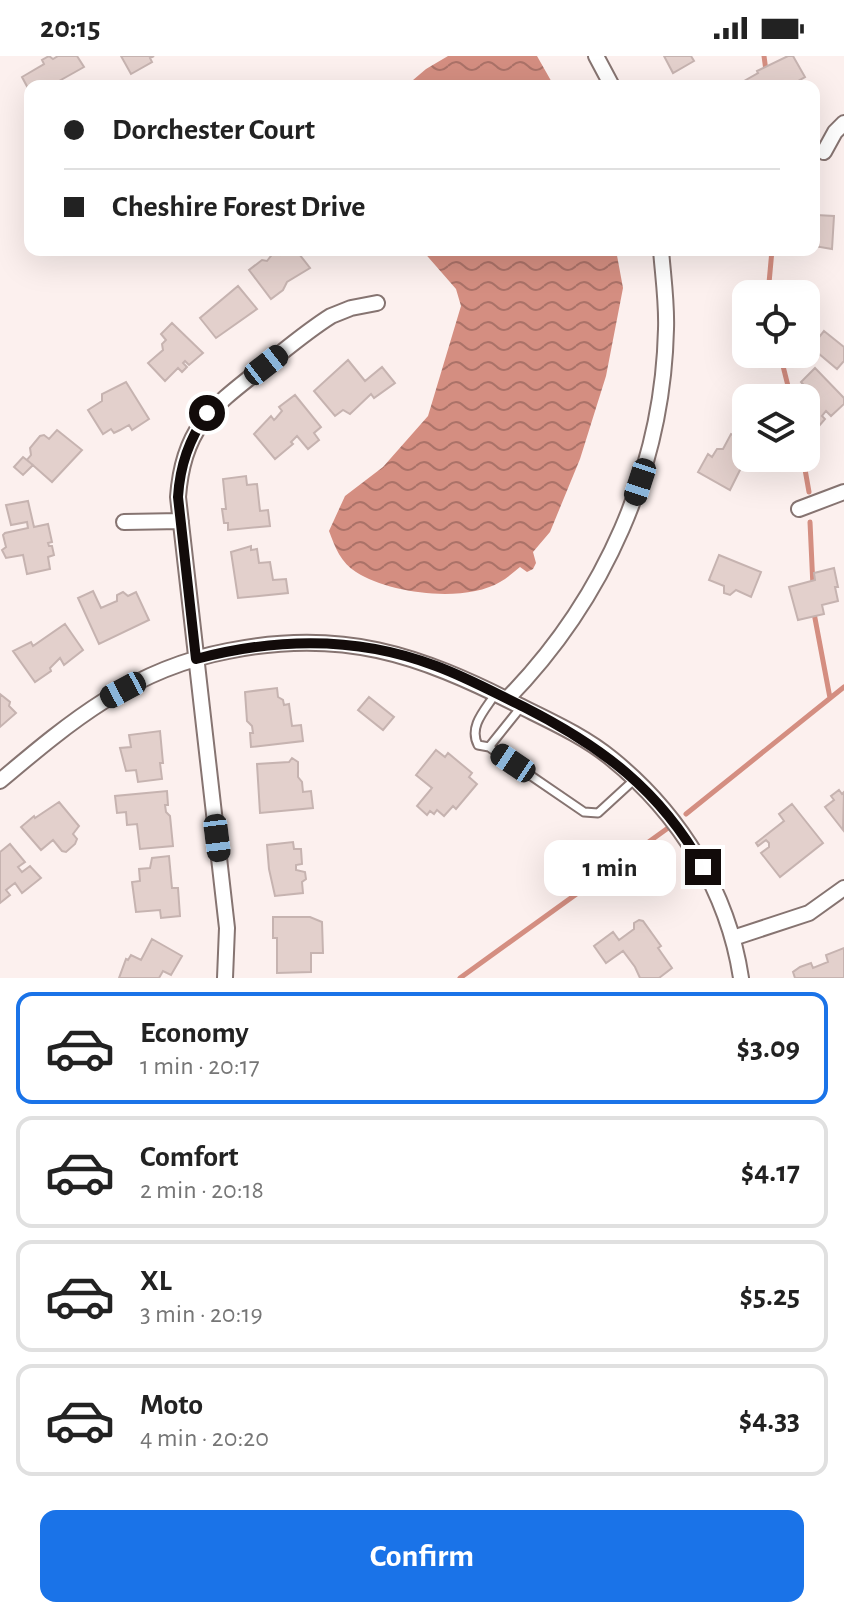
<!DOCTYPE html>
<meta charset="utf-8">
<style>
:root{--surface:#fff;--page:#f6f6f6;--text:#222;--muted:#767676;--line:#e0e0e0;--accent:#1a73e8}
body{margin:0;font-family:"Alegreya Sans",sans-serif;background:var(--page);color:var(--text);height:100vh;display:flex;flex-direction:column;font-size:30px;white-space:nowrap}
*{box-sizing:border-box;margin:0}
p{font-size:26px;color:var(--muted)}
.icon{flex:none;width:44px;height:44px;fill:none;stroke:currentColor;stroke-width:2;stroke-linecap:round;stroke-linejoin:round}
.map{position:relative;height:922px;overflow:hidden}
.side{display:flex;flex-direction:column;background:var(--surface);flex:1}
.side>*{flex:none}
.top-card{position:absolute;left:24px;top:24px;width:796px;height:176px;border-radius:16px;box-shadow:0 8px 32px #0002;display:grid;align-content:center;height:176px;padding:0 40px;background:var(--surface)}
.buttons{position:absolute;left:732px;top:224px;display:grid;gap:16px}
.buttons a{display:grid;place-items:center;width:88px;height:88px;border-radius:16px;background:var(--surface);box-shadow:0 8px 32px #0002;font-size:40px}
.end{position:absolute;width:36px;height:36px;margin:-18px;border:10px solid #120b0a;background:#fff;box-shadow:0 0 0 4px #fff}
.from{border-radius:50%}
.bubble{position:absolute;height:56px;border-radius:16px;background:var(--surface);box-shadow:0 8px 32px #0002;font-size:26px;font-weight:600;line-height:56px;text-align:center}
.car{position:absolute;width:24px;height:48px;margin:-24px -12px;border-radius:10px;box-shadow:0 0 6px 2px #0007;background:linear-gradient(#222 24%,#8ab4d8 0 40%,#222 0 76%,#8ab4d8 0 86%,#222 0)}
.top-card b{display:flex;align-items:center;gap:28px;height:76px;font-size:30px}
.top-card b+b{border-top:2px solid var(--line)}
.top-card i{width:20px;height:20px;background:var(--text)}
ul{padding:14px 0 0;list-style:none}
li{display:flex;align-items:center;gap:24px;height:112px;margin:0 16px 12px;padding:0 24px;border:4px solid var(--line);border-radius:16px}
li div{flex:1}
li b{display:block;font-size:30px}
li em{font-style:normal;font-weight:600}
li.on{border-color:var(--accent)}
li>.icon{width:72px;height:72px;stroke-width:1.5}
.button{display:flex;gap:16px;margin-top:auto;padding:16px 40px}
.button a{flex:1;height:92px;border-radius:16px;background:var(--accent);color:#fff;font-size:32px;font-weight:600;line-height:92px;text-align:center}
.status{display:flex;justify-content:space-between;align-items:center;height:56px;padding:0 40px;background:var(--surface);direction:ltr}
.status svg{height:22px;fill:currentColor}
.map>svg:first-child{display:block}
.water{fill:url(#water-waves)}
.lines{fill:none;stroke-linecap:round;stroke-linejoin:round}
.stream{stroke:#d48e81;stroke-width:5}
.building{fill:#e3d0cc;stroke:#c6b3b0;stroke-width:2}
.service-casing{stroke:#867471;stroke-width:11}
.minor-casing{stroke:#867471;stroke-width:18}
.service{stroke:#fff;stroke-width:7}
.minor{stroke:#fff;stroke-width:14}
.route{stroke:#120b0a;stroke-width:10}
</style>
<div class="status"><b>20:15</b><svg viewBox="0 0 49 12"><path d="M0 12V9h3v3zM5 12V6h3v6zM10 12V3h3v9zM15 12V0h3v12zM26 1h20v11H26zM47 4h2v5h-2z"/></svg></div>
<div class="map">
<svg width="844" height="922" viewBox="0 0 844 922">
<defs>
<pattern id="water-waves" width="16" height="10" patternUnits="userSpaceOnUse" patternTransform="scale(2)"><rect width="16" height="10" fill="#d48e81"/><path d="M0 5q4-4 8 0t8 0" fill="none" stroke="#ab7268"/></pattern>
</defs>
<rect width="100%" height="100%" fill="#fcf0ee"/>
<path class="water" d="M 448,0 L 537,0 L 554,30 L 406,30 L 426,13 Z
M 422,194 L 616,194 L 623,232 L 606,320 L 580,403 L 550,476 L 533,496 L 536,507 L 533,513 L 527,516 L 520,511 C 514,516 507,522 500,526 C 465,547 390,538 356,516 C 341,507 335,491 329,475 L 345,440 L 383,411 L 428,360 L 461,250 L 456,233 Z"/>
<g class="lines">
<path class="stream" d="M 764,0 L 766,15
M 768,238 L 772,194
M 780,298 L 791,342
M 803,402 L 809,436
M 810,466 L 813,531
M 814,557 L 830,642
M 686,758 L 844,631
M 460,922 L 668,772"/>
</g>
<path class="building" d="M 49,0 L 53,3 L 58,0 L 77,0 L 84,11 L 50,30 L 30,30 L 30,36 L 22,21 L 44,8 L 42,4 Z
M 121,0 L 154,0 L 150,2 L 152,6 L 131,18 Z
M 664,0 L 691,0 L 694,5 L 673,17 Z
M 788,0 L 793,0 L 805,21 L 789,30 L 747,30 L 744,25 L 758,17 L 757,15 Z
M 816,159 L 834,160 L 832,193 L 814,190 Z
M 286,194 L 296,194 L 310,212 L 287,226 L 283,234 L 271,243 L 249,214 L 262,204 L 267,205 L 274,196 L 280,199 Z
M 238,230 L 257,253 L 216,282 L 200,262 Z
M 172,267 L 203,297 L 189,309 L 185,305 L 183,307 L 187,311 L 182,316 L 178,312 L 165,325 L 148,307 L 163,294 L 162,288 L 166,284 L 161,278 Z
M 824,275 L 844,291 L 844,305 L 837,313 L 811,291 Z
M 348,304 L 365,325 L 382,311 L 395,327 L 374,342 L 371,338 L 350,358 L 343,354 L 335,360 L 314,335 Z
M 815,312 L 844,342 L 844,348 L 831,360 L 826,355 L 822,360 L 825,363 L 819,370 L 814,365 L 810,369 L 813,373 L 806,379 L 806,342 L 801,342 L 809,335 L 801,326 Z
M 126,326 L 149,363 L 132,374 L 129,369 L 120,374 L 114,377 L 111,373 L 103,378 L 88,354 L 102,345 L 102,338 Z
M 295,339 L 321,371 L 314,377 L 319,384 L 308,393 L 297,380 L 291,386 L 293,388 L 275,403 L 254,378 L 271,360 L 274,364 L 276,362 L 282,355 L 279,351 Z
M 741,372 L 746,375 L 746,402 L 750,402 L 747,408 L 744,406 L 730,434 L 698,416 L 708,398 L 712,401 L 717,393 L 723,393 L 731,378 L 737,381 Z
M 57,374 L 82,394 L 52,426 L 27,404 L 31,399 L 30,392 L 40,380 L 44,379 L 49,383 Z
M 23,401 L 33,409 L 23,419 L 14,411 Z
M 246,420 L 247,429 L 257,428 L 260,455 L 268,454 L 270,470 L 228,474 L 228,467 L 224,467 L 222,453 L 226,453 L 223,423 Z
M 28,445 L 34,471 L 48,468 L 52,486 L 48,487 L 49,490 L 52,490 L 54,499 L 48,501 L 50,513 L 27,518 L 23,499 L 6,502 L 2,494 L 6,491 L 3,479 L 5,477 L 28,472 L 27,466 L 11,469 L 6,449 Z
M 251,490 L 251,494 L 257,493 L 259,507 L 270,506 L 273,524 L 286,523 L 288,537 L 238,542 L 231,496 Z
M 719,499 L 761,516 L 751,541 L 736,534 L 730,539 L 724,537 L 724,530 L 709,524 Z
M 834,512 L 838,531 L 835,531 L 838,545 L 822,549 L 824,558 L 798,564 L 789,531 L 815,524 L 814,517 Z
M 93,535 L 101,552 L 117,545 L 117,539 L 123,536 L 128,540 L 136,536 L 149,564 L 99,588 L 78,542 Z
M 65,568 L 83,594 L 64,609 L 60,602 L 50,612 L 51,615 L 35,626 L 13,595 L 31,586 L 33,590 Z
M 277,632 L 278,641 L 283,644 L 284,649 L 289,648 L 292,670 L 301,669 L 303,685 L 251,691 L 250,677 L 253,677 L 252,670 L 247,665 L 245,636 Z
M 0,638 L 10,646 L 9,650 L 16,657 L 0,671 Z
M 369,641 L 394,661 L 383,674 L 358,654 Z
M 160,675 L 163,707 L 160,707 L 162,723 L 138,726 L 136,714 L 126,715 L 120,692 L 131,691 L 129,679 Z
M 436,694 L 445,701 L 448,697 L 472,717 L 469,721 L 477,728 L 456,753 L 453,750 L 444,760 L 437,754 L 434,758 L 430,755 L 427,759 L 417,750 L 432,732 L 416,719 Z
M 292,702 L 298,706 L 298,721 L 302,726 L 303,736 L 311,735 L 313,752 L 260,757 L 257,708 L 289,706 Z
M 839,734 L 842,738 L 844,736 L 843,774 L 825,751 L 834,744 L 831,740 Z
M 167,735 L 168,749 L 165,749 L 166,756 L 170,760 L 173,790 L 140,793 L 137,768 L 127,769 L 126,756 L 117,757 L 115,740 Z
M 59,746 L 79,770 L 73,778 L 77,783 L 75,788 L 66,796 L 62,795 L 53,784 L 41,794 L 21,771 L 34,760 L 35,762 Z
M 792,748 L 823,787 L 780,821 L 761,797 L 769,791 L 769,787 L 766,784 L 758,790 L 756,787 L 784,765 L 779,758 Z
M 293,786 L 294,793 L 301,793 L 302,808 L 296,809 L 296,814 L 305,816 L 306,823 L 302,826 L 303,837 L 275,840 L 269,813 L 267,789 Z
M 10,788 L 25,806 L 18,811 L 22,816 L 30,810 L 41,822 L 22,837 L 15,827 L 6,834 L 10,839 L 0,847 L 0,796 Z
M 169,800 L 172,832 L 178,832 L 180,860 L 161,862 L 160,854 L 136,856 L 132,826 L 140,825 L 139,813 L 150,812 L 152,802 Z
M 273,861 L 310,861 L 322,866 L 323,897 L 311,897 L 311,916 L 277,917 L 277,882 L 273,882 Z
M 639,864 L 643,865 L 661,890 L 658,892 L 672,912 L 659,922 L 640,922 L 635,911 L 623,895 L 606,907 L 594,890 L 613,876 L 619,884 L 634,873 L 634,867 Z
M 152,883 L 182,900 L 171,919 L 163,915 L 159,922 L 119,922 L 126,903 L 128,904 L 131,899 L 141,904 Z
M 844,892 L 844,922 L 795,922 L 793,916 L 800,911 L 811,907 L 813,912 L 828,906 L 826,899 Z"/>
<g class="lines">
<defs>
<path id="service" d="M 496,637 C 486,653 468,670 478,689 L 489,691 L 521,651
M 489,691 L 584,756 L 598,757 L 634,724"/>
<path id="minor" d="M 596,0 L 612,30
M 824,96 L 835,76 L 844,67
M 799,453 L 844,436
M 124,466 L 181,465
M 507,643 C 604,544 663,412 666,273 C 667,247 663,220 661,194
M 0,725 C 71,665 133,613 228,595 C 341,572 418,598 518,649 C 550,665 584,680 612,703 C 680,758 728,836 741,922
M 733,882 L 809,857 L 844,832
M 225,922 L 227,872 L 178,441 C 183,372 211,352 262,312 C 285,294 307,275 331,260 L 351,252 L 377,247"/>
</defs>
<use href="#service" class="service-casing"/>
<use href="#minor" class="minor-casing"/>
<use href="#service" class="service"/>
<use href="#minor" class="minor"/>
</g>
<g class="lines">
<path class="route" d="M 207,357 C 189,384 180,409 178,441 L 196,603 C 275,582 358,580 436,610 C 466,621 495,637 524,651 C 601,690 660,734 703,811"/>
</g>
</svg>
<div class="buttons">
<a><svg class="icon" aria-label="locate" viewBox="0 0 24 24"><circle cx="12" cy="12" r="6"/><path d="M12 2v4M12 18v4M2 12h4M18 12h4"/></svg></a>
<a><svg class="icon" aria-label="layers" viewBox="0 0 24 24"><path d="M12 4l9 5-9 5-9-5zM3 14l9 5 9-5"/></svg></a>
</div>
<i class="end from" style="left:207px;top:357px"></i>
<i class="end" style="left:703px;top:811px"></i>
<div class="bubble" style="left:544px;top:784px;width:132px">1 min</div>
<i class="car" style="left:266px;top:309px;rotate:52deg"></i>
<i class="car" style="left:640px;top:426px;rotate:198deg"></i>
<i class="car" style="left:123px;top:634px;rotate:242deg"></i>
<i class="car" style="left:513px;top:707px;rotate:304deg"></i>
<i class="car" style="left:217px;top:782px;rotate:173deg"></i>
<div class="top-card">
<b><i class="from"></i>Dorchester Court</b>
<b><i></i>Cheshire Forest Drive</b>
</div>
</div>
<section class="side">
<ul>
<li class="on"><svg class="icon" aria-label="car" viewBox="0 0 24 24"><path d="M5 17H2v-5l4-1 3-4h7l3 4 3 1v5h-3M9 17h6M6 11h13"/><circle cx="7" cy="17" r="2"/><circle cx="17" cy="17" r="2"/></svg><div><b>Economy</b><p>1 min · 20:17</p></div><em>$3.09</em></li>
<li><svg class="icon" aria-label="car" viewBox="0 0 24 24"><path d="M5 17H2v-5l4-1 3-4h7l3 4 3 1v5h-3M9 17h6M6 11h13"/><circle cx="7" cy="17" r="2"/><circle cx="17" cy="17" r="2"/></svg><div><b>Comfort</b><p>2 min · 20:18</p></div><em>$4.17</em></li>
<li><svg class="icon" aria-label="car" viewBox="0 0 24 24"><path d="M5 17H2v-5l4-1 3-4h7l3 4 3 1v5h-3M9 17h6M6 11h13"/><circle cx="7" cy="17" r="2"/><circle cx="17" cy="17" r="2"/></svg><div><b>XL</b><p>3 min · 20:19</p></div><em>$5.25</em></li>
<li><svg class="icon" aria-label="car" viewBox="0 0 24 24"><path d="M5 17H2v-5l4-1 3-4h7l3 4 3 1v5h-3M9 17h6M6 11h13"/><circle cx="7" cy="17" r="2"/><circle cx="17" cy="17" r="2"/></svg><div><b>Moto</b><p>4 min · 20:20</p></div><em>$4.33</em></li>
</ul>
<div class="button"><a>Confirm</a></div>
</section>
